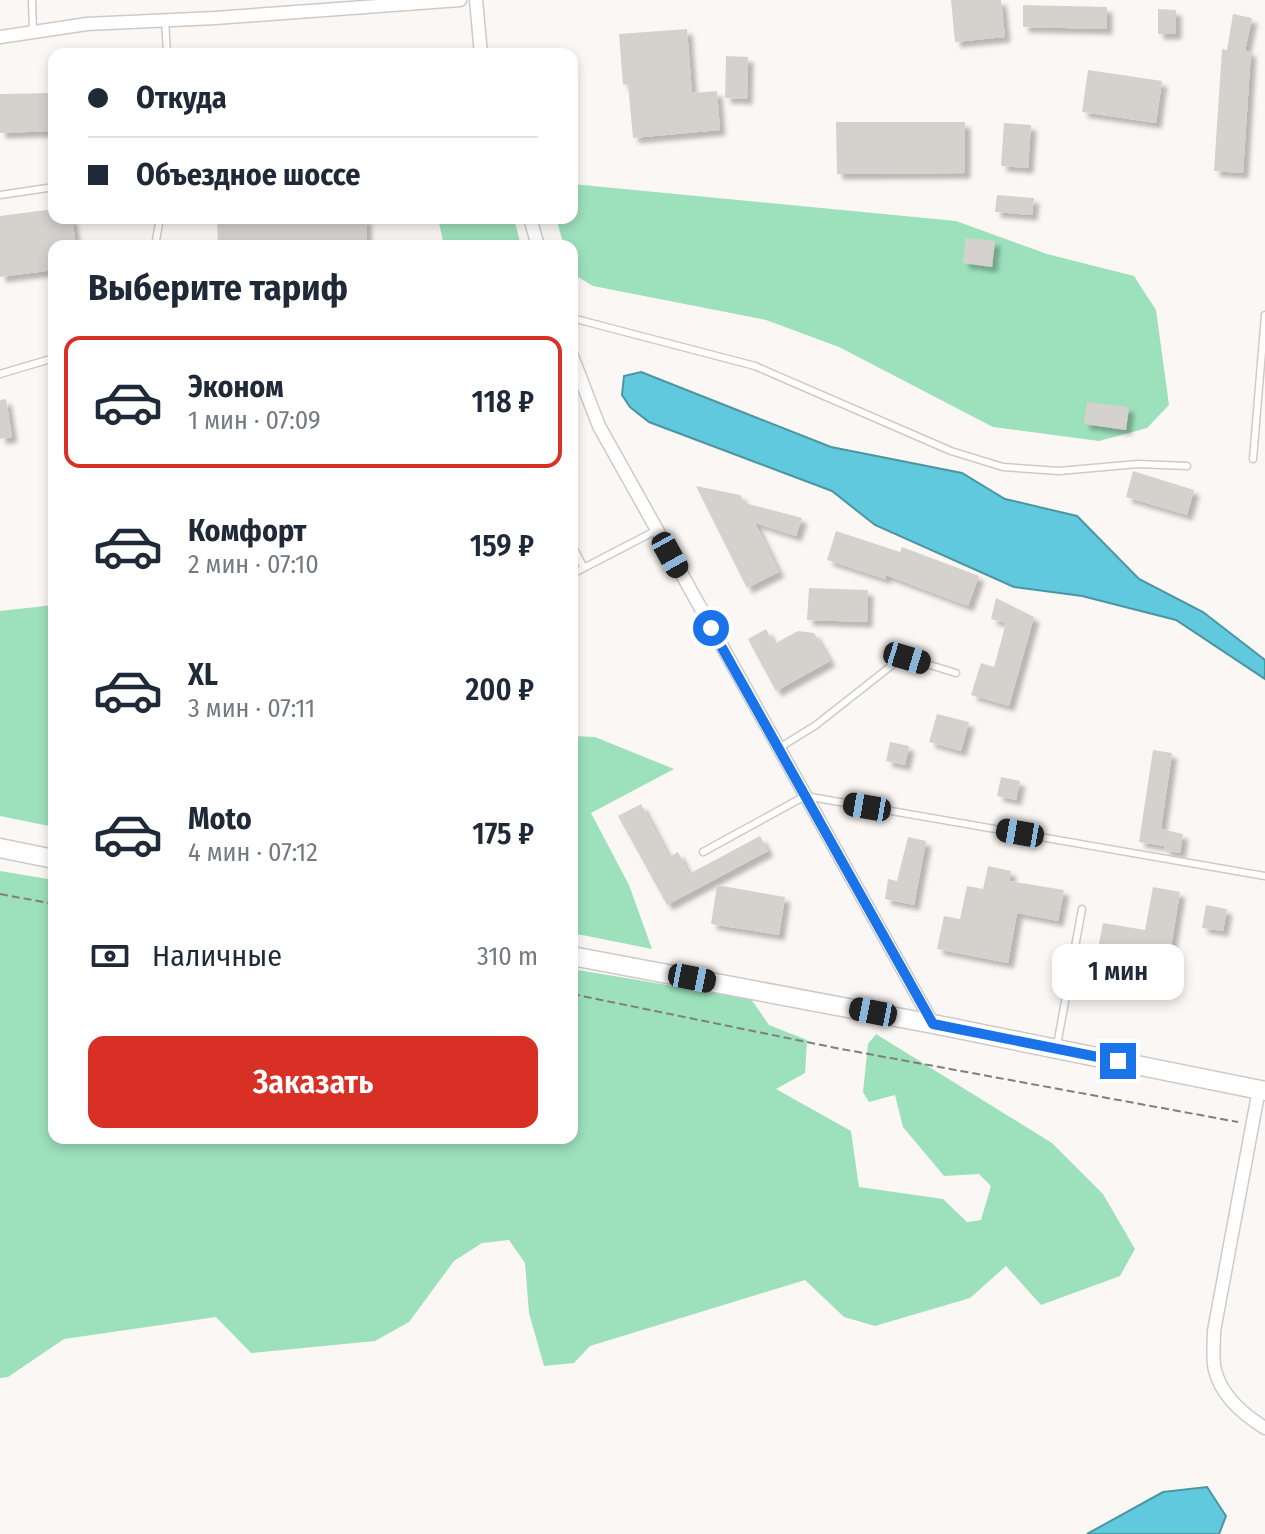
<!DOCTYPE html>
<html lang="ru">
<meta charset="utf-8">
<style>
:root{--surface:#fff;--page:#f6f6f7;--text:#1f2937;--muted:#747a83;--line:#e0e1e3;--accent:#d93025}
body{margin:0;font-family:"Fira Sans Condensed",sans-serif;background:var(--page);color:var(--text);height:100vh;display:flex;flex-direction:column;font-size:30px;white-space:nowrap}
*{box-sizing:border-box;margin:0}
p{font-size:26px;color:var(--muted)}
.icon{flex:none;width:44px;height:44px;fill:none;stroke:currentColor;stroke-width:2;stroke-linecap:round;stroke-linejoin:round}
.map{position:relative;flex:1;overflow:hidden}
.sheet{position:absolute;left:48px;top:240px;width:530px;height:904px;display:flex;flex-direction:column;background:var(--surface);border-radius:16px;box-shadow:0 4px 12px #0003}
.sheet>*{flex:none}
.hud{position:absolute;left:48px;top:48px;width:530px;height:176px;border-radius:16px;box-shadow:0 4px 12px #0003;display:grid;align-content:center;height:176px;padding:0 40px;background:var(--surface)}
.end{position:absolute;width:36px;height:36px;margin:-18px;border:10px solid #1a73e8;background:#fff;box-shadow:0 0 0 4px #fff}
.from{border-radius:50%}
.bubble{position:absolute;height:56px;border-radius:16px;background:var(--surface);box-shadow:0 4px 12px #0003;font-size:26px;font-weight:600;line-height:56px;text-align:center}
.car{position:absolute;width:24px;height:48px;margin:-24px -12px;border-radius:10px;box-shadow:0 0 6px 2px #0007;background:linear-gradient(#222 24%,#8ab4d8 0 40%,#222 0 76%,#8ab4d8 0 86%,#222 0)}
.hud b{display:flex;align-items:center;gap:28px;height:76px;font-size:30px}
.hud b+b{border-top:2px solid var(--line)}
.hud i{width:20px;height:20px;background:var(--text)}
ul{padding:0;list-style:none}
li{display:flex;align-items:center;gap:24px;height:132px;margin:0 16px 12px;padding:0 24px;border:4px solid transparent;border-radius:16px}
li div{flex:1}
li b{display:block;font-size:30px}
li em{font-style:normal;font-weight:600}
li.current{border-color:var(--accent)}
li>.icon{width:72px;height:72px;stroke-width:1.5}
h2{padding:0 40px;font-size:36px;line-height:96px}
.pay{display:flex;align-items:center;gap:20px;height:88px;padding:0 40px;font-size:30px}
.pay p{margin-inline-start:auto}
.cta{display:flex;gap:16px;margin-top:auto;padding:16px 40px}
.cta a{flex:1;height:92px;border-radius:16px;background:var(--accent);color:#fff;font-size:32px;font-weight:600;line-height:92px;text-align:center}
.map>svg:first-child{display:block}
.green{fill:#9de0bc}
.water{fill:#60c9de;stroke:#4c95a3;stroke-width:2}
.building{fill:#d5d2ce;filter:url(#shadow)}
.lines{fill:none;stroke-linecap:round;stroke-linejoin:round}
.service-casing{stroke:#cecac7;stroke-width:9}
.minor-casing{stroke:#cecac7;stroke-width:15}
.secondary-casing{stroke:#cecac7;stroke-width:21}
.path{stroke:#817f7d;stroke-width:2;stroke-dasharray:8 4;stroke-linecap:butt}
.service{stroke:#fff;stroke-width:6}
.minor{stroke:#fff;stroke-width:12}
.secondary{stroke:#fff;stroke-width:18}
.route{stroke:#1a73e8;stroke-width:10}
</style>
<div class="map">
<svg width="1265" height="1534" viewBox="0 0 1265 1534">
<defs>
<filter id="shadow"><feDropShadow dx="5.5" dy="5.5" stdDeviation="2" flood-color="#0004"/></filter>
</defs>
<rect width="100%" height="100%" fill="#fbf7f4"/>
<path class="green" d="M 572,184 L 956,221 L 1047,254 L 1134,276 L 1156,310 L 1169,405 L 1147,428 L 1099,441 L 993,427 L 839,347 L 766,320 L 593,286 L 573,274 L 572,246 L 564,246 L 556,218 L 572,218 Z
M 438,218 L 514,218 L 521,246 L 444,246 Z
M 54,605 L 54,827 L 0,816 L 0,611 Z
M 572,736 L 595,737 L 674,769 L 591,813 L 629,885 L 652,949 L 572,933 Z
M 0,871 L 54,880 L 54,1138 L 572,1138 L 572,969 L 751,999 L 769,1025 L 807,1040 L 805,1073 L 776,1089 L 851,1131 L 859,1187 L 943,1199 L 967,1222 L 981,1220 L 991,1186 L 979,1174 L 944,1176 L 903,1127 L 895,1095 L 869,1102 L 863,1092 L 868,1044 L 876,1034 L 1052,1143 L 1103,1194 L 1135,1249 L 1120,1276 L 1041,1305 L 1006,1266 L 970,1298 L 875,1326 L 844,1317 L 805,1280 L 590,1346 L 574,1363 L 544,1366 L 529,1313 L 525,1263 L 509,1240 L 482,1243 L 454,1261 L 409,1322 L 375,1341 L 251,1353 L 216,1317 L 64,1339 L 8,1377 L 0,1378 Z"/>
<path class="water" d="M 641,372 L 831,447 L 962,473 L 1005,499 L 1077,516 L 1139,579 L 1203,612 L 1265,660 L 1265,679 L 1176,620 L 1082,596 L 1014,587 L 875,525 L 832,491 L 649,422 L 630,407 L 622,395 L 624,376 Z
M 1207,1487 L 1226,1516 L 1219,1534 L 1087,1534 L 1163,1492 Z"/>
<path class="building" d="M 951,0 L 1001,0 L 1005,37 L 955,42 Z
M 1023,5 L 1107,7 L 1107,29 L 1023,27 Z
M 1158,9 L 1176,10 L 1176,34 L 1158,34 Z
M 1233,14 L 1252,18 L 1245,51 L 1251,51 L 1243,173 L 1214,171 L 1222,49 L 1227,50 Z
M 687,29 L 692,93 L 717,91 L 720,130 L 633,138 L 628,84 L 623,85 L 619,34 Z
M 726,56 L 748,57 L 747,99 L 725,98 Z
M 1088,70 L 1162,81 L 1156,123 L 1082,112 Z
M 54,93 L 54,131 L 0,133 L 0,94 Z
M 836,122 L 965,122 L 965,173 L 837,174 Z
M 1004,123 L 1031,125 L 1028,168 L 1001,166 Z
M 997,195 L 1034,198 L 1032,215 L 995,212 Z
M 54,209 L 54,218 L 72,218 L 76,246 L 54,246 L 54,270 L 0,277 L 0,216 Z
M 217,218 L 366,218 L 367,246 L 218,246 Z
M 966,238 L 995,241 L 992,267 L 963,263 Z
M 6,399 L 12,437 L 0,439 L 0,400 Z
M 1087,402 L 1129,407 L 1126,430 L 1084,424 Z
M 1133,471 L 1194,490 L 1187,515 L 1126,497 Z
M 696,486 L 740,495 L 745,503 L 802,518 L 796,536 L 755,523 L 779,572 L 747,588 Z
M 836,531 L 900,552 L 902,547 L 979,576 L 968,606 L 886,575 L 885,579 L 827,560 Z
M 809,588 L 868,590 L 867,622 L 807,620 Z
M 996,598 L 1034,617 L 1009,706 L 971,695 L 981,663 L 994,667 L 1006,623 L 991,619 Z
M 766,629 L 774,644 L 798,631 L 814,633 L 830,661 L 776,691 L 748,639 Z
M 937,714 L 969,722 L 961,751 L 929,742 Z
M 890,742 L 909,746 L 905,765 L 886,761 Z
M 1153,750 L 1172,753 L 1161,829 L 1183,834 L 1180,853 L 1164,850 L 1165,846 L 1139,842 Z
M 1001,777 L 1020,781 L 1016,800 L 997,796 Z
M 641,804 L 669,857 L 678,852 L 689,874 L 760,836 L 768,851 L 667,905 L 618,816 Z
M 908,837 L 926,841 L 914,905 L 885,899 L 888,879 L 897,881 Z
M 988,866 L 1011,871 L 1009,881 L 1064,890 L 1058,921 L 1017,913 L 1008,963 L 937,949 L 944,916 L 960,919 L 967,886 L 983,889 Z
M 717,885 L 785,897 L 779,935 L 711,924 Z
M 1153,887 L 1180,892 L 1170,953 L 1134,946 L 1132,954 L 1098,948 L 1103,923 L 1145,930 Z
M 1206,905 L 1227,909 L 1223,931 L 1202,928 Z"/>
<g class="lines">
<defs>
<path id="service" d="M 32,0 L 33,31
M 165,19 L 167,54
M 0,195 L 54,187
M 155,246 L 160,218
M 572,318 L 755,366 L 951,451 L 1003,467 L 1059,471 L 1138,464 L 1187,466
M 0,374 L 54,358
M 1253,459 L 1265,315
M 572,545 L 584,568
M 572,574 L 657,530
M 779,748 L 816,725 L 896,662 L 907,658 L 956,673
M 703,852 L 805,796 L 1265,876
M 1057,1045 L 1082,909"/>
<path id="minor" d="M 476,0 L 481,54
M 0,37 L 87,24 L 215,18 L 460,0
M 530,218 L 538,246
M 572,356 L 599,426 L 933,1024
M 1259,1089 L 1214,1331 C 1214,1343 1212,1358 1215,1370 C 1221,1395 1244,1415 1265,1428"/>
<path id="secondary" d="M 0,848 L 54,859
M 572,956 L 933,1024 L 1265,1091"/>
</defs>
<use href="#service" class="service-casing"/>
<use href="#minor" class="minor-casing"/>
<use href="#secondary" class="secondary-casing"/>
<path class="path" d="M 0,894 L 54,904
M 572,994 L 836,1048 L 1238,1122"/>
<use href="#service" class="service"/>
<use href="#minor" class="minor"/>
<use href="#secondary" class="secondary"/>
</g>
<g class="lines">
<path class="route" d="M 711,628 L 933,1024 L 1118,1061"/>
</g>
</svg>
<i class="end from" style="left:711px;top:628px"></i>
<i class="end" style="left:1118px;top:1061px"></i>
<div class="bubble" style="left:1052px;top:944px;width:132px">1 мин</div>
<i class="car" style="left:670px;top:555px;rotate:151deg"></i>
<i class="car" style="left:907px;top:658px;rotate:107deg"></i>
<i class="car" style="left:867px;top:807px;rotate:280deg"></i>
<i class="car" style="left:1020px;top:833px;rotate:280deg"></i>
<i class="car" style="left:692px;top:978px;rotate:101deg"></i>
<i class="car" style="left:873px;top:1012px;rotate:281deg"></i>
<div class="hud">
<b><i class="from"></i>Откуда</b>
<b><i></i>Объездное шоссе</b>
</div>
<section class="sheet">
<h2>Выберите тариф</h2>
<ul>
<li class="current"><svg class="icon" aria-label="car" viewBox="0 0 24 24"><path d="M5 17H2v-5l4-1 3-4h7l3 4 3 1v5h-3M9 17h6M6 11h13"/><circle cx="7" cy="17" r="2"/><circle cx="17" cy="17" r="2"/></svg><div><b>Эконом</b><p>1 мин · 07:09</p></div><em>118 ₽</em></li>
<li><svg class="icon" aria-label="car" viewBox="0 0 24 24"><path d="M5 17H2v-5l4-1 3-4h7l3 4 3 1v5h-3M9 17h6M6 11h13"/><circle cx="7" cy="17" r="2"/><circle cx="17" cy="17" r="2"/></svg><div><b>Комфорт</b><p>2 мин · 07:10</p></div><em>159 ₽</em></li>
<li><svg class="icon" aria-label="car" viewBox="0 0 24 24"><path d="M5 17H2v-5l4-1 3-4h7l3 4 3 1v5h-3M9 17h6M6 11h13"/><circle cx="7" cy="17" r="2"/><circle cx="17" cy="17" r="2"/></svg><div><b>XL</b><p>3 мин · 07:11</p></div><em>200 ₽</em></li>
<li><svg class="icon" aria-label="car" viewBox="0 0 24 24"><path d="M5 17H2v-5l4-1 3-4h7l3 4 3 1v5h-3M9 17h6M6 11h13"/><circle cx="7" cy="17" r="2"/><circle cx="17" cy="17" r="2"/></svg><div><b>Moto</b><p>4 мин · 07:12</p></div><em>175 ₽</em></li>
</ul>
<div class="pay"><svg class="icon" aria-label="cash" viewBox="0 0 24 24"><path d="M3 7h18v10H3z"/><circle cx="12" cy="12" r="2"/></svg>Наличные<p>310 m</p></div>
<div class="cta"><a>Заказать</a></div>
</section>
</div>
